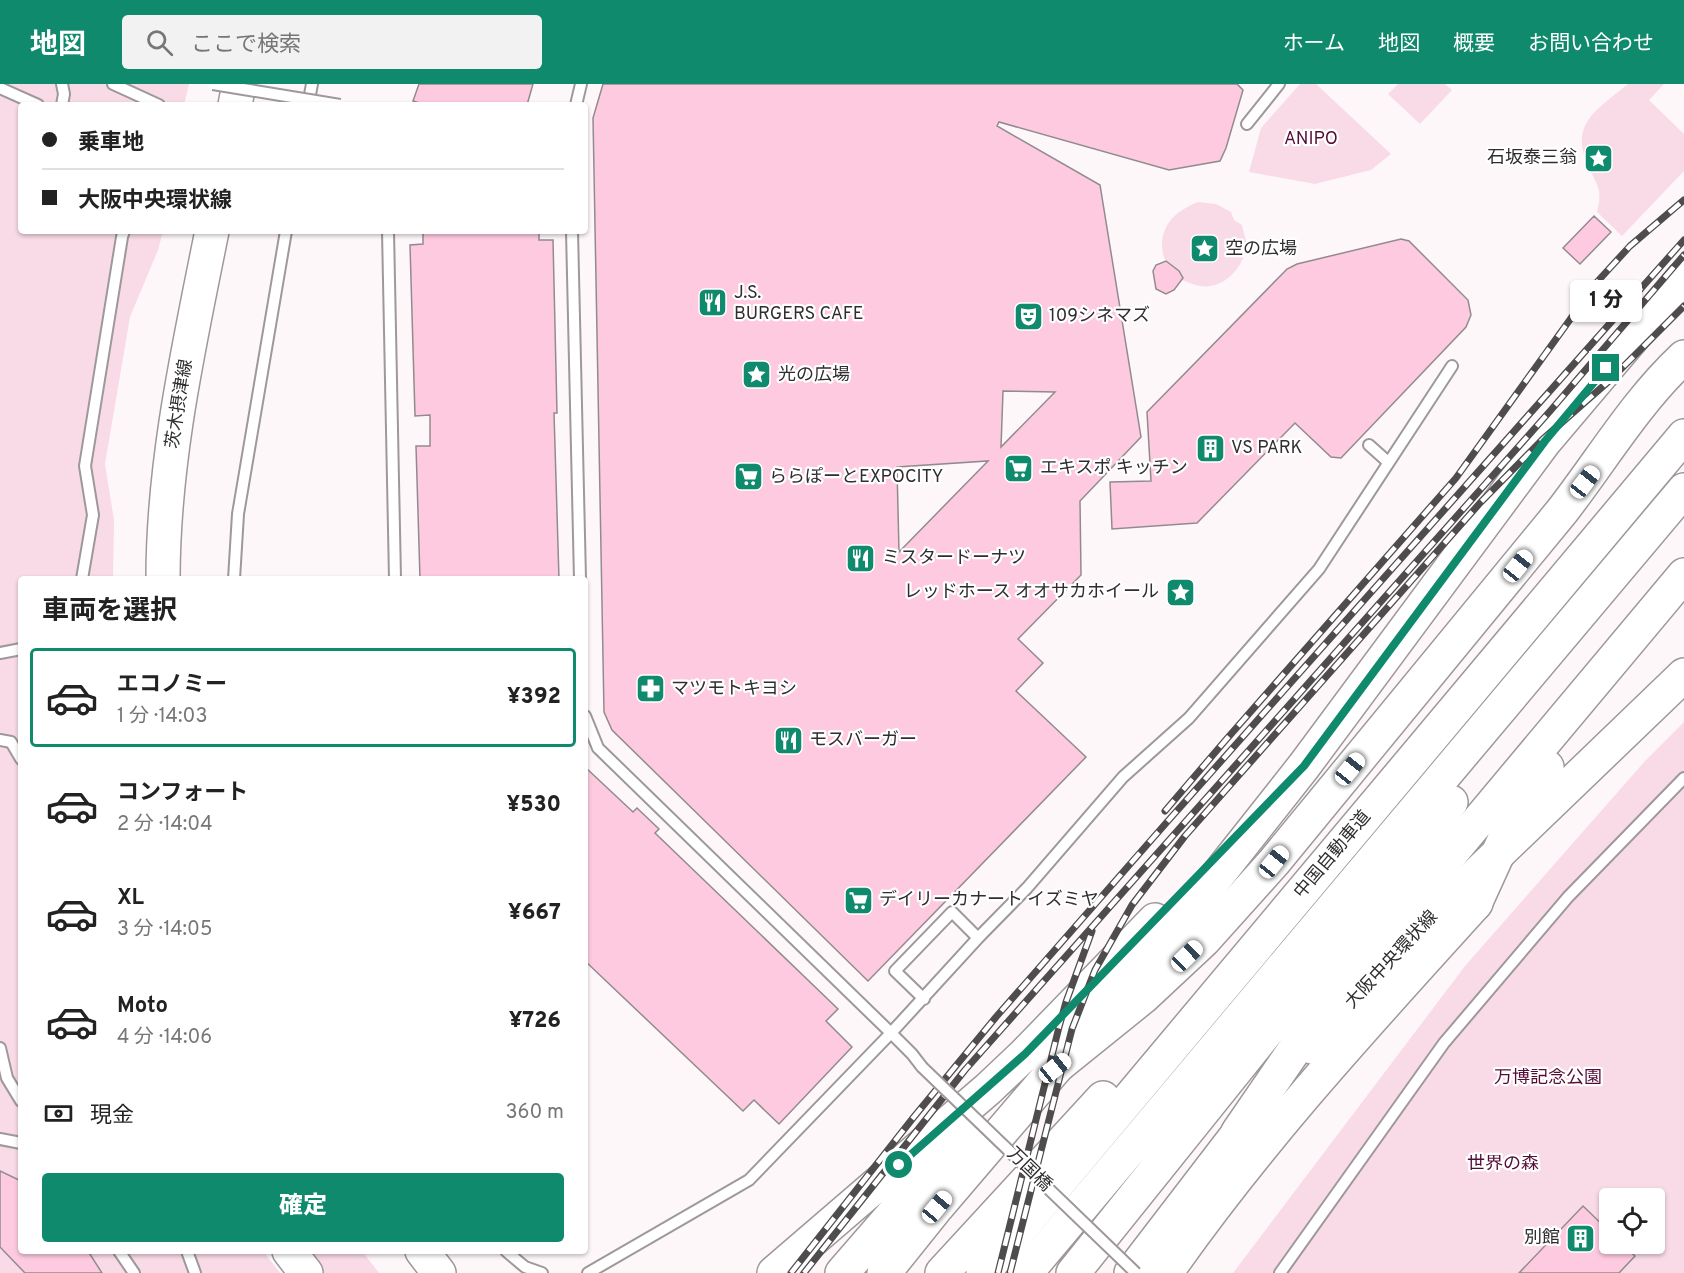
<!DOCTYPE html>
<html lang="ja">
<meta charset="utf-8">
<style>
:root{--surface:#fff;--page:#f2f2f2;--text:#222;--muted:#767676;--line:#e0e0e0;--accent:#0f8a6d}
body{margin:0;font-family:Overpass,"Noto Sans JP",sans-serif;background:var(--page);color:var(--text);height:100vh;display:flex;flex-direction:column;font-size:22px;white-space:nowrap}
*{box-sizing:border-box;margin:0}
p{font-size:20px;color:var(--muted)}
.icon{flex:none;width:33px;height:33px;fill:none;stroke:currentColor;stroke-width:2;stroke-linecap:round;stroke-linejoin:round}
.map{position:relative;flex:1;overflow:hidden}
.side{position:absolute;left:18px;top:492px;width:570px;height:678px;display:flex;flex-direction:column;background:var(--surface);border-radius:6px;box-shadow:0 2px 4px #0004}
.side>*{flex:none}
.banner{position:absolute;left:18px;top:18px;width:570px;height:132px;border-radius:6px;box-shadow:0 2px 4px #0004;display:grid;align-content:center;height:132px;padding:0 24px;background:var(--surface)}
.tools{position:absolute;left:1599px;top:1104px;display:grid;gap:12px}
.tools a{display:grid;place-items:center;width:66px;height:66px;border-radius:6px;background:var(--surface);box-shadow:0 2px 4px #0004;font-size:30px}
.end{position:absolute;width:27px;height:27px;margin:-14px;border:8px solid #0f8a6d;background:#fff;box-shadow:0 0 0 3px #fff}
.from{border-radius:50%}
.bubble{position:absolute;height:42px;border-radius:6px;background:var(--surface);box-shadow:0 2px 4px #0004;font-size:20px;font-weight:800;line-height:42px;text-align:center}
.car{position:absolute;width:18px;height:36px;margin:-18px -9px;border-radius:8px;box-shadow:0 0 4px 2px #0007;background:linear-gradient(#fff 24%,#345 0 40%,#fff 0 76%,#345 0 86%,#fff 0)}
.banner b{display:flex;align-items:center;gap:21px;height:57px;font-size:22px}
.banner b+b{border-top:2px solid var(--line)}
.banner i{width:15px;height:15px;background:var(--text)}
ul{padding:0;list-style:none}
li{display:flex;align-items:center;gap:18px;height:99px;margin:0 12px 9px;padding:0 12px;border:3px solid transparent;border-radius:6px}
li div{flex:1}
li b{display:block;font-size:22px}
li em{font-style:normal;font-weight:800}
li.on{border-color:var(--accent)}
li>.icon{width:54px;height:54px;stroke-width:1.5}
h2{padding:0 24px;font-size:27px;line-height:72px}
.pay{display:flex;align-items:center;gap:15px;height:66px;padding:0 24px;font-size:22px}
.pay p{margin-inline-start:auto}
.action{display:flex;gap:12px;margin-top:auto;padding:12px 24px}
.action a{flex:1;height:69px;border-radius:6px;background:var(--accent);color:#fff;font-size:24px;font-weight:800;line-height:69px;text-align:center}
header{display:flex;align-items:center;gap:36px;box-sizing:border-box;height:84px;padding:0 30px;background:var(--accent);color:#fff}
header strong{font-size:28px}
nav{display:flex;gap:33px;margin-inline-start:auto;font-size:21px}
.search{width:420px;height:54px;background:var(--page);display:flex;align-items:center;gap:15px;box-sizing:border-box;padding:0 21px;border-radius:6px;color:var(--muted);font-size:22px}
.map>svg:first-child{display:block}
.green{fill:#f9dae7;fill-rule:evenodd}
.building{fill:#fecae0;stroke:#928b8e;stroke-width:1.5;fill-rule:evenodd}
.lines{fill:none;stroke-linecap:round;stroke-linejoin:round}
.lane-casing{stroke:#9e989a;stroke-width:14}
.primary-casing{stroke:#9e989a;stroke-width:36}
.highway-casing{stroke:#9e989a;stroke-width:36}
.lane{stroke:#fff;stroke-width:10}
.primary{stroke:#fff;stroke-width:33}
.highway{stroke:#fff;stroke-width:33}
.rail-casing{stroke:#4f4c4e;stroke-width:7}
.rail{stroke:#fff;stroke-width:4.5;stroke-dasharray:14;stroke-linecap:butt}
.lane-bridge-casing{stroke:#9e989a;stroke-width:14;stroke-linecap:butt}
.lane-bridge{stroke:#fff;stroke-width:10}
.route{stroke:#0f8a6d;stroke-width:8}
.labels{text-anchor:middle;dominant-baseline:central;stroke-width:4.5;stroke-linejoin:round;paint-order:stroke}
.park-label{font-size:18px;fill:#550d37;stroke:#fff}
.poi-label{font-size:18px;fill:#2f2d2e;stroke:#fff;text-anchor:start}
.street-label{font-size:18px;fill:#2f2d2e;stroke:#fff}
</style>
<header>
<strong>地図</strong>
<div class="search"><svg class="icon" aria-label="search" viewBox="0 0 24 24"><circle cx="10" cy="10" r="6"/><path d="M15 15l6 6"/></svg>ここで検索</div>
<nav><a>ホーム</a><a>地図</a><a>概要</a><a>お問い合わせ</a></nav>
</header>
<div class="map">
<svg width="1684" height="1189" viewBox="0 0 1684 1189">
<rect width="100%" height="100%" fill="#fef7fa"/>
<path class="green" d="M 0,0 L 189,0 L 184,21 L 21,21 L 21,147 L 163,147 L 158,166 L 130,233 L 105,380 L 114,436 L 113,495 L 21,495 L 21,1167 L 263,1167 L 280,1189 L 0,1189 Z
M 1300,0 L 1316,0 L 1391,70 L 1371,86 L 1315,100 L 1249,88 L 1261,44 Z
M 1398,0 L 1445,0 L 1452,6 L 1420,40 L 1388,10 Z
M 1628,0 L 1664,0 L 1649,16 L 1684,50 L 1684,87 L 1622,152 L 1597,128 C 1602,109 1599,104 1591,88 C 1567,41 1594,28 1628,0 Z
M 1198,118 L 1216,120 L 1231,128 L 1234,136 L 1242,141 C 1243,147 1246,154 1246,159 C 1246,182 1224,206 1200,202 C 1194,201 1188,198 1182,196 C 1180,185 1171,183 1165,175 C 1162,171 1163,166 1162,162 C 1162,138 1178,126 1198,118 Z
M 1684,638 L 1684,1189 L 1233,1189 L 1465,882 L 1645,677 ZM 1610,1114 L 1654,1114 L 1654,1160 L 1610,1160 Z
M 305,1167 L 362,1167 L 379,1189 L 322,1189 Z"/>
<path class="building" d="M 419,0 L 533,0 L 527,21 L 426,21 L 413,17 Z
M 603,0 L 1237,0 L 1243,6 L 1226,64 L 1220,77 L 1169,86 L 999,38 L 997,42 L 1100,101 L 1141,353 L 1080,417 L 1081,491 L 1018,555 L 1043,579 L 1016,607 L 1086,673 L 868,897 L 612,646 L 604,628 L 593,34 ZM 1003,307 L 1055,308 L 1001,363 ZM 988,377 L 899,468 L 897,383 Z
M 1594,132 L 1611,148 L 1580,180 L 1563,164 Z
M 423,147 L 539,147 L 539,156 L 553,156 L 557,329 L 554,329 L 559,495 L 420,495 L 416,362 L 430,362 L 430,331 L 415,332 L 410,161 L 423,160 Z
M 1401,155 L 1409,157 L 1468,216 L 1471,231 L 1466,243 L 1341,374 L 1331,373 L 1295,339 L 1197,439 L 1112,445 L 1110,398 L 1151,397 L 1147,328 L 1287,185 L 1297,180 Z
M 1166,177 L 1179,187 L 1183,194 L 1174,206 L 1166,210 L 1156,205 L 1153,187 L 1156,181 Z
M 585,683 L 633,728 L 637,724 L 659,745 L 655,749 L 838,925 L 826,937 L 852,963 L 779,1040 L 754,1016 L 743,1027 L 585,877 Z
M 0,1087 L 21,1097 L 21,1167 L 88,1167 L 102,1189 L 25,1189 L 0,1163 Z
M 1583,1122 L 1610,1148 L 1610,1160 L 1622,1160 L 1635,1172 L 1619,1189 L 1519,1189 Z"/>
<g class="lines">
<defs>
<path id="lane" d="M 62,0 L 64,10 L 62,21
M 113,0 L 159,21
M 0,4 L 38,21
M 308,21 L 312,0
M 576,21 L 581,0
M 1247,40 L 1279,0
M 388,147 L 395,495
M 572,147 L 580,495
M 1369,361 L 1388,378
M 82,495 L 93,431 L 85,382 L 122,153 L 124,147
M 234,495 L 238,430 L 286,147
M 0,569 L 21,565
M 585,632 L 598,664 L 891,949 L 912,970 L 922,983
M 0,656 L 11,658 L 21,675
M 924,915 L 895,887 L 952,828 L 978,854
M 0,964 L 7,994 L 21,1017
M 0,1055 L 21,1059
M 119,1167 L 134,1189
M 187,1167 L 195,1189
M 506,1167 L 525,1183 L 542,1189
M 588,1189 L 749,1096 L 891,949 L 978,854 L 1027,804 L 1123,693 L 1189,634 L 1319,485 L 1452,282
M 1280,1189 L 1444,959 L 1568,813 L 1684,694"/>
<path id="primary" d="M 235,21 L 239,0
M 163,495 C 163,377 189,262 212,147
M 1312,963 L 1425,840 L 1684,591
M 289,1167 L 306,1189
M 422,1167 L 439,1189
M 774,1189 L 988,1005 L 1025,970 L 1155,836
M 842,1189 L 967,1045
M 884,1189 L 937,1123 L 1184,834 L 1304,682 L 1545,357 L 1684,193
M 1131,1189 L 1256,1026
M 1166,1189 C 1258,1057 1368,938 1476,819"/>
<path id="highway" d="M 1475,820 L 1516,730 L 1547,683
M 1055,984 L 1143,913 L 1204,856 L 1274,778 L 1563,426 C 1603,374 1636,318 1684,273
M 1238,1048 L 1306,949 L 1367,870 L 1684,491
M 942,1189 L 1103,1014
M 983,1189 L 1684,352
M 1026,1189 L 1684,406
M 1073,1189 L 1451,718"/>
</defs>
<use href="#lane" class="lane-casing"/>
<use href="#primary" class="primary-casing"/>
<use href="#highway" class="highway-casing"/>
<use href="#lane" class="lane"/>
<use href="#primary" class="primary"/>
<use href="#highway" class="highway"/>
<defs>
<path id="rail" d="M 1165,727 L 1224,658 L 1456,394 L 1597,198 L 1630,162 L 1684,116
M 791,1189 L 913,1034 L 996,933 L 1167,738 L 1684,156
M 804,1189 L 965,986 L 1551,326 L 1684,171
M 998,1189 L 1059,943 L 1066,918 L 1092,847
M 1010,1189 L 1072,945 L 1095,886 L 1132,821 L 1185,752 L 1480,419 L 1543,355 L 1609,297 L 1684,222"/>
</defs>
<use href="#rail" class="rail-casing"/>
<use href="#rail" class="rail"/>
<defs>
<path id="lane-bridge" d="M 213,0 L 340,21
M 922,983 L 1136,1189"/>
</defs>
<use href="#lane-bridge" class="lane-bridge-casing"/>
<use href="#lane-bridge" class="lane-bridge"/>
</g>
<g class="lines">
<path class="route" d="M 899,1081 L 1025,970 L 1304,682 L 1545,357 L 1606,284"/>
</g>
<defs>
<symbol id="sight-square" viewBox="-11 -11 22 22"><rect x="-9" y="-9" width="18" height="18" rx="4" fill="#0f8a6d" stroke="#fff"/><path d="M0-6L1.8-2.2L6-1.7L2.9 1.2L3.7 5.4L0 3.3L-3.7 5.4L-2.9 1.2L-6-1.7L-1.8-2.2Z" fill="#fff"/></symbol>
<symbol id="restaurant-square" viewBox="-11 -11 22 22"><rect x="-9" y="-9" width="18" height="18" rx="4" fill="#0f8a6d" stroke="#fff"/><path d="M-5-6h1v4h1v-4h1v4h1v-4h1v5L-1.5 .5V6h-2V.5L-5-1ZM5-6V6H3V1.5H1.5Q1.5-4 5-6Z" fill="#fff"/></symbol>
<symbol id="theatre-square" viewBox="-11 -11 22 22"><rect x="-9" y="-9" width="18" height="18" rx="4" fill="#0f8a6d" stroke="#fff"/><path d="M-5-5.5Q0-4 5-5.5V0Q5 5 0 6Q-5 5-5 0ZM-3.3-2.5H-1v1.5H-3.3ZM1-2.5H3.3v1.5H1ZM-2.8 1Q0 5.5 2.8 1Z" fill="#fff"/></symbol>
<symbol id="building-square" viewBox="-11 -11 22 22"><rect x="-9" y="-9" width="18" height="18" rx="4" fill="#0f8a6d" stroke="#fff"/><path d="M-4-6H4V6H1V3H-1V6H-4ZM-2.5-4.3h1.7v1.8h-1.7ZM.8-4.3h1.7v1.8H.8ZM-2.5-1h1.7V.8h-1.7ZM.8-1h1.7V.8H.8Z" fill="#fff"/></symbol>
<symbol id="supermarket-square" viewBox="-11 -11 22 22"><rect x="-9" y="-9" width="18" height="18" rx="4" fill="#0f8a6d" stroke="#fff"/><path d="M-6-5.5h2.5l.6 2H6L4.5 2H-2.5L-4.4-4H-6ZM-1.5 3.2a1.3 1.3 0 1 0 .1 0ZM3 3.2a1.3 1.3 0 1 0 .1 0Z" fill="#fff"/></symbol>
<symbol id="pharmacy-square" viewBox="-11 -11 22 22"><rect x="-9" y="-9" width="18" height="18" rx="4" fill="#0f8a6d" stroke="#fff"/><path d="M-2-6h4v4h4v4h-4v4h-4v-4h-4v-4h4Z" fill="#fff"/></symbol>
</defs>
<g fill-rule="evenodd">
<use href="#sight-square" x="1582" y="58" width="33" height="33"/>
<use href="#sight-square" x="1188" y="148" width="33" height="33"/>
<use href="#restaurant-square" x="696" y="202" width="33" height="33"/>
<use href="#theatre-square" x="1012" y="216" width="33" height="33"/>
<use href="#sight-square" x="740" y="274" width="33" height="33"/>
<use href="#building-square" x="1194" y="348" width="33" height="33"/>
<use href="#supermarket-square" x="1002" y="368" width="33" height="33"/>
<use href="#supermarket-square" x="732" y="376" width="33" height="33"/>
<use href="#restaurant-square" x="844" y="458" width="33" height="33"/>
<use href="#sight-square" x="1164" y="492" width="33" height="33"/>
<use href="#pharmacy-square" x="634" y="588" width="33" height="33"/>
<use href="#restaurant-square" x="772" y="640" width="33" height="33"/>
<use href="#supermarket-square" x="842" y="800" width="33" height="33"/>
<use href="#building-square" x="1564" y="1138" width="33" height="33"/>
</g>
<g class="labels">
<g class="park-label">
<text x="1311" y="55">ANIPO</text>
<text x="1548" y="994">万博記念公園</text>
<text x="1503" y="1080">世界の森</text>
</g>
<g class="poi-label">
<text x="1577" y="74" text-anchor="end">石坂泰三翁</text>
<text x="1225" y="165">空の広場</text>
<text x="734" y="209">J.S.<tspan x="734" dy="21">BURGERS CAFE</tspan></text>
<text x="1049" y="232">109シネマズ</text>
<text x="778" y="291">光の広場</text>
<text x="1231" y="364">VS PARK</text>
<text x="1040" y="384">エキスポ キッチン</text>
<text x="769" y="393">ららぽーとEXPOCITY</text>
<text x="882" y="474">ミスタードーナツ</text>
<text x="1159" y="508" text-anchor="end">レッドホース オオサカホイール</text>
<text x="671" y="605">マツモトキヨシ</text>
<text x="809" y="656">モスバーガー</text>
<text x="879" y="816">デイリーカナート イズミヤ</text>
<text x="1560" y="1154" text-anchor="end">別館</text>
</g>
<g class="street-label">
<text transform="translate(180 320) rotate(-81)">茨木摂津線</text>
<text transform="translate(1333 771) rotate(-50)">中国自動車道</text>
<text transform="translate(1392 876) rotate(-47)">大阪中央環状線</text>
<text transform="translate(1029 1086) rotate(44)">万国橋</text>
</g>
</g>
</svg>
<div class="tools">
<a><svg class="icon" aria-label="locate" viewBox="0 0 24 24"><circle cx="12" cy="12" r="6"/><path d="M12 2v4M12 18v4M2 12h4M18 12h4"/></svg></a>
</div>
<i class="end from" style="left:899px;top:1081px"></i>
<i class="end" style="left:1606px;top:284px"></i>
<div class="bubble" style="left:1570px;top:196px;width:72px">1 分</div>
<i class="car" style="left:1585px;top:398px;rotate:38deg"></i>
<i class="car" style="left:1518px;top:482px;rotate:39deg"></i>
<i class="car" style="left:1350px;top:685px;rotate:39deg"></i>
<i class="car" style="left:1274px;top:778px;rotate:39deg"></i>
<i class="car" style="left:1187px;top:872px;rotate:46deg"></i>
<i class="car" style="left:1055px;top:984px;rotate:51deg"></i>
<i class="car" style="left:937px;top:1123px;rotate:40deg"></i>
<div class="banner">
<b><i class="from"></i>乗車地</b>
<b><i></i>大阪中央環状線</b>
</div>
<section class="side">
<h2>車両を選択</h2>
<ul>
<li class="on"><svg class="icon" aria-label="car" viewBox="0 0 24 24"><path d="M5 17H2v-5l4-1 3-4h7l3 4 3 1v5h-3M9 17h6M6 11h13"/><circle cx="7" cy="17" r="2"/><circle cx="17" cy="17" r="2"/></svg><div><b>エコノミー</b><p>1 分 · 14:03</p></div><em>¥392</em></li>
<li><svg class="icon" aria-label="car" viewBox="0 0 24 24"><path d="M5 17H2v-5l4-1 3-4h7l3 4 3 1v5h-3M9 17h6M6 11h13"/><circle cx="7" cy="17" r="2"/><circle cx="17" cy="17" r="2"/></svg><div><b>コンフォート</b><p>2 分 · 14:04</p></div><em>¥530</em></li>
<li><svg class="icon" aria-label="car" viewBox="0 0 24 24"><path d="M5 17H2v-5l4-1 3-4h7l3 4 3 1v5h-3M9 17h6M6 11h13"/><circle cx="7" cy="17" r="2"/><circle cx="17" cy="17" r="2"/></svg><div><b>XL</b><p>3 分 · 14:05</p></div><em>¥667</em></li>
<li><svg class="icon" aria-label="car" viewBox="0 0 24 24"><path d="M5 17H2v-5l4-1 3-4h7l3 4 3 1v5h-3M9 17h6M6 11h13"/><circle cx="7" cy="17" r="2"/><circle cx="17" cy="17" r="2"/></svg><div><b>Moto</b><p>4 分 · 14:06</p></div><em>¥726</em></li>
</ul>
<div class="pay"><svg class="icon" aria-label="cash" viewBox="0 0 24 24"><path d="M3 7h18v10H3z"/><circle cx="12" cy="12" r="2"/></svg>現金<p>360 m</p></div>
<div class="action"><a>確定</a></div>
</section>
</div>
